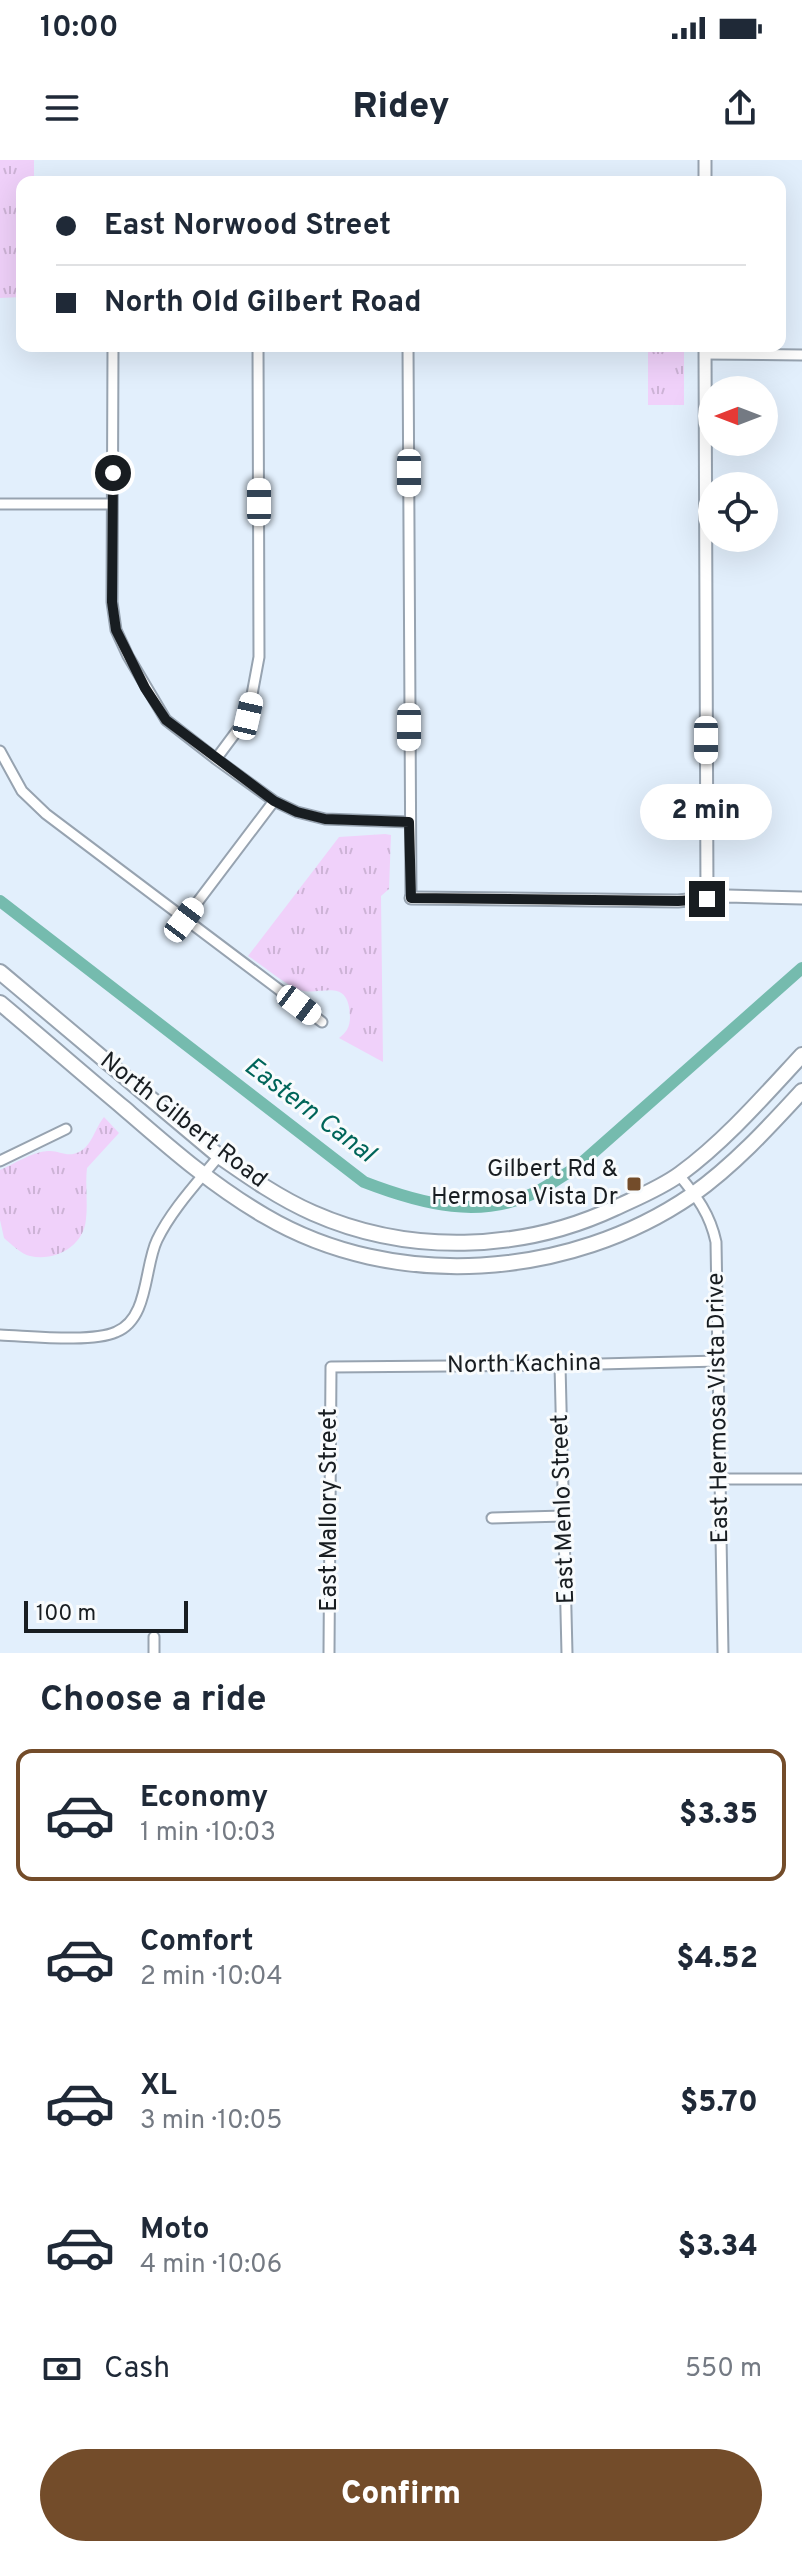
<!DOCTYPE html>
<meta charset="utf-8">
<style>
:root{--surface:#fff;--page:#f6f6f7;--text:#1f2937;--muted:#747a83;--line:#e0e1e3;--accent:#734c2a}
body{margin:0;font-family:Overpass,sans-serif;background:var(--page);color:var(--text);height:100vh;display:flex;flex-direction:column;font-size:30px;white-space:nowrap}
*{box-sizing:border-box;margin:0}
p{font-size:26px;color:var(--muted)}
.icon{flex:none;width:44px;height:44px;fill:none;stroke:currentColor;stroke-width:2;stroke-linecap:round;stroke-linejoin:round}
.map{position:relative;height:1493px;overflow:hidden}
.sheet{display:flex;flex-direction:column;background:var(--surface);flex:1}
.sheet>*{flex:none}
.guide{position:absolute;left:16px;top:16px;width:770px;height:176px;border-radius:16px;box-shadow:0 8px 32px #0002;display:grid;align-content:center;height:176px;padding:0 40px;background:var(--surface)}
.needle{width:52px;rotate:270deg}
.tools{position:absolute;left:698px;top:216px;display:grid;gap:16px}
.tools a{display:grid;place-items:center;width:80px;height:80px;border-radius:50%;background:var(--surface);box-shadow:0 8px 32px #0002;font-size:40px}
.scale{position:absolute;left:24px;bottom:20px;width:164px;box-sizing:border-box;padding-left:8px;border:4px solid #181d21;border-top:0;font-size:22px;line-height:28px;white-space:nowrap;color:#181d21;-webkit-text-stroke:6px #f8fbfd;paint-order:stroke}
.end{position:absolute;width:36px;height:36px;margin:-18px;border:10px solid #181d21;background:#fff;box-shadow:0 0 0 4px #fff}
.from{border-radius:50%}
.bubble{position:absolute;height:56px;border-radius:28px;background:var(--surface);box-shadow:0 8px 32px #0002;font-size:26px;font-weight:800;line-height:56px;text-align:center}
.car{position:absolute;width:24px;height:48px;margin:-24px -12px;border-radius:10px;box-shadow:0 0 6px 2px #0007;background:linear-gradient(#fff 24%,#345 0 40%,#fff 0 76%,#345 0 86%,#fff 0)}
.guide b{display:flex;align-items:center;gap:28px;height:76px;font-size:30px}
.guide b+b{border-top:2px solid var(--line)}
.guide i{width:20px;height:20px;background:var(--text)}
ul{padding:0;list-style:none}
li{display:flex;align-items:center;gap:24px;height:132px;margin:0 16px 12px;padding:0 24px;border:4px solid transparent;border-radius:16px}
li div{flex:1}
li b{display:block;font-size:30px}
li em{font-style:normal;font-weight:800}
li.on{border-color:var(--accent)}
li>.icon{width:72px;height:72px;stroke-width:1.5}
h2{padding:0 40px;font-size:36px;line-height:96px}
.pay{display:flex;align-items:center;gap:20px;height:88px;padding:0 40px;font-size:30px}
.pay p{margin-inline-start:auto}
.action{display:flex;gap:16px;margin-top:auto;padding:16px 40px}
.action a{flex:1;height:92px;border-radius:48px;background:var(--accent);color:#fff;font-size:32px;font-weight:800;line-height:92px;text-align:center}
.status{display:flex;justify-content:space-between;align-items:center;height:56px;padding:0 40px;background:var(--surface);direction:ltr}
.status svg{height:22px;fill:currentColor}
header{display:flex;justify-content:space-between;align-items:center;height:104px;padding:0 40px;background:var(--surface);font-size:36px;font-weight:800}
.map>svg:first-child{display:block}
.park{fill:url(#park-tufts)}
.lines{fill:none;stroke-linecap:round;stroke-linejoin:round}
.canal{stroke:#75bbae;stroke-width:12}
.minor-casing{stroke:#97a3b0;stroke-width:13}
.tertiary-casing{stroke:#97a3b0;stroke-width:15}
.primary-casing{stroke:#97a3b0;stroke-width:18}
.minor{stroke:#fff;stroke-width:9}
.tertiary{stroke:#fff;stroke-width:11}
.primary{stroke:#fff;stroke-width:14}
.route{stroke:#181d21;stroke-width:10}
.poi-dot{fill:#734c2a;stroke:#f8fbfd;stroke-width:3}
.labels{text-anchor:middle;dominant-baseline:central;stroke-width:6;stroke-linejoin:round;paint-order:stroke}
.street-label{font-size:24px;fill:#181d21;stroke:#f8fbfd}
.poi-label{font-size:24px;fill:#181d21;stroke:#f8fbfd;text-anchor:end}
.water-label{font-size:26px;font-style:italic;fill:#006559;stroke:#f8fbfd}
</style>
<div class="status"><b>10:00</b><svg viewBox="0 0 49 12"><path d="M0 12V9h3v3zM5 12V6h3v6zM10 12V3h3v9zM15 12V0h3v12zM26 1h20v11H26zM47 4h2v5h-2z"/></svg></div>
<header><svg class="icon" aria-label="menu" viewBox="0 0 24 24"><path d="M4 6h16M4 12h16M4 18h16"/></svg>Ridey<svg class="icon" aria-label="share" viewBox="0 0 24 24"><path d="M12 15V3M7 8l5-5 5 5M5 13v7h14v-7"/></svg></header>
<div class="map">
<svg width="802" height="1493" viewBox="0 0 802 1493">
<defs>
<pattern id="park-tufts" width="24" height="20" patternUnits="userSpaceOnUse" patternTransform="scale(2)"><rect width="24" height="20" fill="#f0d1fa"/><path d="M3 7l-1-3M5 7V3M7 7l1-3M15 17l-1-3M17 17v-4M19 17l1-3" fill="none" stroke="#cdb3d6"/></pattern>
</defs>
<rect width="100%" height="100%" fill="#e2effc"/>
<path class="park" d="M 0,0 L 34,0 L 34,22 L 22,22 L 22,137 L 0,138 Z
M 648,186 L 684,186 L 684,245 L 648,245 Z
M 385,674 L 391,675 L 389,729 L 381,736 L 383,902 L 339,878 C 346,873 350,867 350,857 C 349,815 320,837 300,830 C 282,823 264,806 248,796 L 339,677 Z
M 104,957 L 119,973 L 87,1008 C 85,1025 88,1042 86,1059 C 84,1086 55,1102 30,1096 C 21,1094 11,1084 4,1078 L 0,1060 L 0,1010 C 14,1004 32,992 48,991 C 59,990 67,998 79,992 C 92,986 95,968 104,957 Z"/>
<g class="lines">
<path class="canal" d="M 0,741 L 364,1022 C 421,1044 483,1061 540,1030 C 553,1023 565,1014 577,1007 L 802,808"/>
<defs>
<path id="minor" d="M 113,186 L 112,442 L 116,470 L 128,496 L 166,560 L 216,599 L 274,641 L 297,652 L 325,659 L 409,662
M 408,186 L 411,738
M 705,194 L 802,195
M 0,344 L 112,344
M 0,591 L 22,631 L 46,654 L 322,862
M 216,599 L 248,556 L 259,497 L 258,186
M 184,760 L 274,641
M 0,1001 L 66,969
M 679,1015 C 697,1037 710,1054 716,1082 L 723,1493
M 0,1175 C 30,1176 91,1183 116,1172 C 149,1159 144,1107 157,1080 C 172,1049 198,1022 219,996
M 560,1205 L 567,1493
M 719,1319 L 802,1319
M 492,1358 L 564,1356
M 154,1477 L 154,1493
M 329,1493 L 331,1207 L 560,1205 L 718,1201"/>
<path id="tertiary" d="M 705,0 L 705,22
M 705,186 L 707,739
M 411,738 L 678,741 L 727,736 L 802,738"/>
<path id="primary" d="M 0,812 L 219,996 C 249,1017 279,1038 313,1053 C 408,1095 521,1092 615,1048 C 636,1038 661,1028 680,1014 C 725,981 764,936 802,895
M 0,843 C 42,878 83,914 125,949 C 170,988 213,1026 265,1056 C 394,1132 570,1119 692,1035 C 733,1006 768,968 802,931"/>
</defs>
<use href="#minor" class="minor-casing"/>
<use href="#tertiary" class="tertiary-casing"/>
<use href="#primary" class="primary-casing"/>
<use href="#minor" class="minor"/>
<use href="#tertiary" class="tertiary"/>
<use href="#primary" class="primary"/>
</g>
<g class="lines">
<path class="route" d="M 113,313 L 112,442 L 116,470 L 145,528 L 166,560 L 274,641 L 297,652 L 325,659 L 409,662 L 411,738 L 678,741 L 707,739"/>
</g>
<rect class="poi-dot" x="626" y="1016" width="16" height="16" rx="4"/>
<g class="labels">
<g class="street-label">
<text transform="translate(183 961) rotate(38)">North Gilbert Road</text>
<text transform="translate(524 1205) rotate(-1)">North Kachina</text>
<text transform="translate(719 1248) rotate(-91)">East Hermosa Vista Drive</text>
<text transform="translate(564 1349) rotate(-92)">East Menlo Street</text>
<text transform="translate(330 1350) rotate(-90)">East Mallory Street</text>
</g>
<g class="poi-label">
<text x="618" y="1010">Gilbert Rd &amp;<tspan x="618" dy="28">Hermosa Vista Dr</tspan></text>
</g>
<g class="water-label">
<text transform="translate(309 951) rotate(37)">Eastern Canal</text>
</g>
</g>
</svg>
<div class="tools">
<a><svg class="needle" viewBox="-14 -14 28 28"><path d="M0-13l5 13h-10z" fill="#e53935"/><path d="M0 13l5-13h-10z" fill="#747a83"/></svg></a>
<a><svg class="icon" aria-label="locate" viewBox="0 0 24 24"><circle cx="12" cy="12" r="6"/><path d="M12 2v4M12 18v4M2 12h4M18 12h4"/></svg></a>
</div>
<div class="scale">100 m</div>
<i class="end from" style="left:113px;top:313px"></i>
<i class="end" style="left:707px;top:739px"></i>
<div class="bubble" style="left:640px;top:624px;width:132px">2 min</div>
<i class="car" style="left:409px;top:313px;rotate:180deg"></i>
<i class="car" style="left:259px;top:342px;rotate:0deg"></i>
<i class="car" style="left:248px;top:556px;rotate:13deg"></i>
<i class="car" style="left:409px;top:567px;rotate:180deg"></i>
<i class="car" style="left:706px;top:580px;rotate:180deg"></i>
<i class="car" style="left:184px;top:760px;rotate:37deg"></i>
<i class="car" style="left:299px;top:845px;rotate:127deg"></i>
<div class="guide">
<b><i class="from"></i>East Norwood Street</b>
<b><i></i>North Old Gilbert Road</b>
</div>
</div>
<section class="sheet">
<h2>Choose a ride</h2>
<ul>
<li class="on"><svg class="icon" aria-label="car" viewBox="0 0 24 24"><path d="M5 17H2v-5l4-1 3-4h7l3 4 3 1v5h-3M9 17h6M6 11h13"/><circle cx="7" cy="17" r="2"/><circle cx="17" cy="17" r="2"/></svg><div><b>Economy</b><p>1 min · 10:03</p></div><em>$3.35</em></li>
<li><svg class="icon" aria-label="car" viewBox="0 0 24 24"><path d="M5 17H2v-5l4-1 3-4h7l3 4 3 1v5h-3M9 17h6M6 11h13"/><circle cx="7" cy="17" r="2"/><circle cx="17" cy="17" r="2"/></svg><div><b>Comfort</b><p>2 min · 10:04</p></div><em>$4.52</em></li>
<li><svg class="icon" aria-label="car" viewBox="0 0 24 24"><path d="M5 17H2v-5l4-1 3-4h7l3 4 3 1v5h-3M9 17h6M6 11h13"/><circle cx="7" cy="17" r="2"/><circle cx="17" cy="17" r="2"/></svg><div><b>XL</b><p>3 min · 10:05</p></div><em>$5.70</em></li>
<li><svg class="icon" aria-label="car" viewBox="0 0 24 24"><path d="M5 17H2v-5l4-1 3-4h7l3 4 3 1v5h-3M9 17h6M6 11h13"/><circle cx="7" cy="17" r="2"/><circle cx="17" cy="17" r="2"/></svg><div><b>Moto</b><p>4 min · 10:06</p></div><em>$3.34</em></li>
</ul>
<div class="pay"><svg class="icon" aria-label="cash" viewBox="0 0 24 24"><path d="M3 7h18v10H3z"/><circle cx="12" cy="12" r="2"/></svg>Cash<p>550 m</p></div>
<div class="action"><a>Confirm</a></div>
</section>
